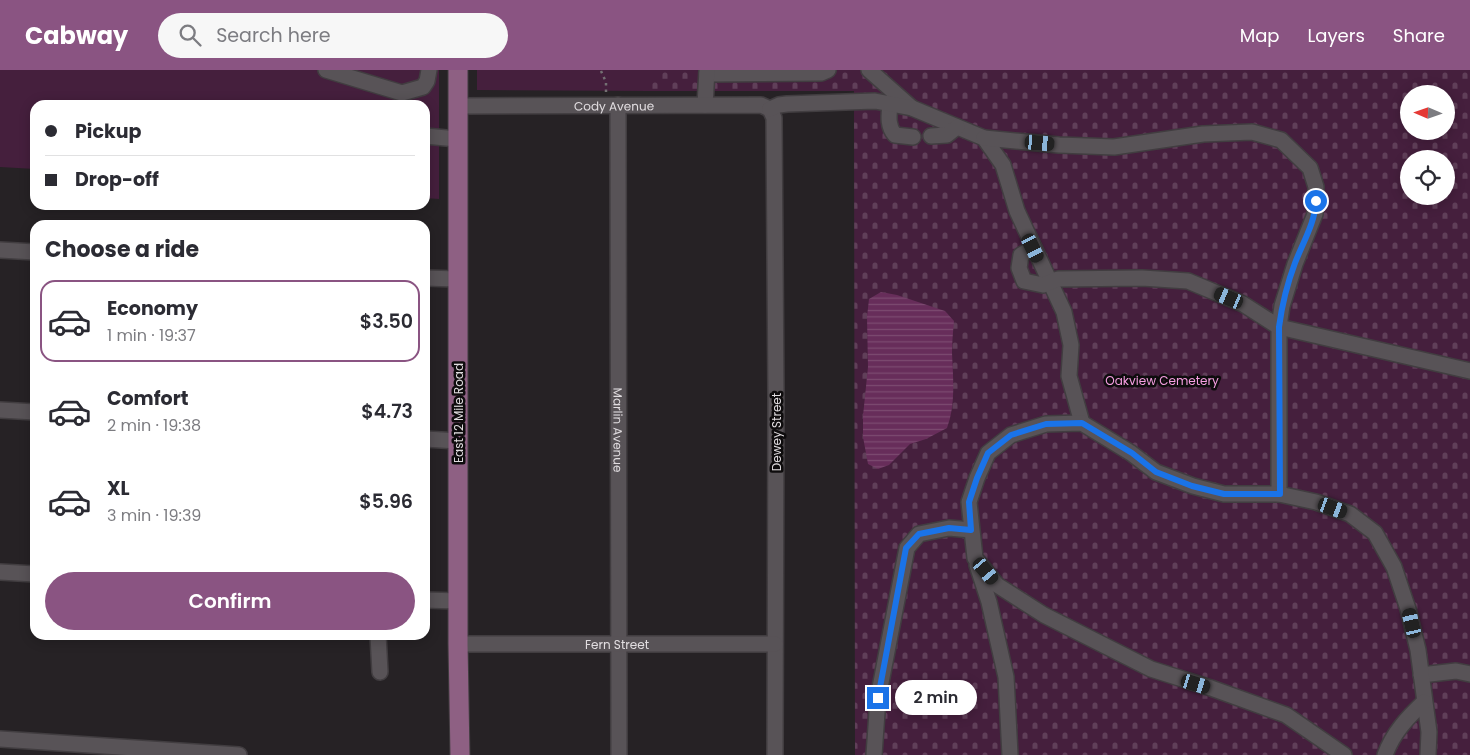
<!DOCTYPE html>
<meta charset="utf-8">
<style>
:root{--surface:#fff;--page:#f7f7f7;--text:#2b2b33;--muted:#7c7c81;--line:#e1e1e2;--accent:#8a5482}
body{margin:0;font-family:Poppins,sans-serif;background:var(--page);color:var(--text);height:100vh;display:flex;flex-direction:column;font-size:19px;white-space:nowrap}
*{box-sizing:border-box;margin:0}
p{font-size:16px;color:var(--muted)}
.icon{flex:none;width:28px;height:28px;fill:none;stroke:currentColor;stroke-width:2;stroke-linecap:round;stroke-linejoin:round}
.map{position:relative;flex:1;overflow:hidden}
.sheet{position:absolute;left:30px;top:150px;width:400px;height:420px;display:flex;flex-direction:column;background:var(--surface);border-radius:15px;box-shadow:0 2px 12px #0003}
.sheet>*{flex:none}
.top-card{position:absolute;left:30px;top:30px;width:400px;height:110px;border-radius:15px;box-shadow:0 2px 12px #0003;display:grid;align-content:center;height:110px;padding:0 15px;background:var(--surface)}
.needle{width:32px;rotate:272deg}
.buttons{position:absolute;left:1400px;top:15px;display:grid;gap:10px}
.buttons a{display:grid;place-items:center;width:55px;height:55px;border-radius:50%;background:var(--surface);box-shadow:0 2px 12px #0003;font-size:25px}
.end{position:absolute;width:22px;height:22px;margin:-11px;border:6px solid #1a73e8;background:#fff;box-shadow:0 0 0 2px #fff}
.from{border-radius:50%}
.bubble{position:absolute;height:35px;border-radius:18px;background:var(--surface);box-shadow:0 2px 12px #0003;font-size:16px;font-weight:600;line-height:35px;text-align:center}
.car{position:absolute;width:15px;height:30px;margin:-15px -8px;border-radius:6px;box-shadow:0 0 4px 1px #0007;background:linear-gradient(#222 24%,#8ab4d8 0 40%,#222 0 76%,#8ab4d8 0 86%,#222 0)}
.top-card b{display:flex;align-items:center;gap:18px;height:48px;font-size:19px}
.top-card b+b{border-top:1px solid var(--line)}
.top-card i{width:12px;height:12px;background:var(--text)}
ul{padding:0;list-style:none}
li{display:flex;align-items:center;gap:15px;height:82px;margin:0 10px 8px;padding:0 5px;border:2px solid transparent;border-radius:15px}
li div{flex:1}
li b{display:block;font-size:19px}
li em{font-style:normal;font-weight:600}
li.on{border-color:var(--accent)}
li>.icon{width:45px;height:45px;stroke-width:1.5}
h2{padding:0 15px;font-size:22px;line-height:60px}
.button{display:flex;gap:10px;margin-top:auto;padding:10px 15px}
.button a{flex:1;height:58px;border-radius:30px;background:var(--accent);color:#fff;font-size:20px;font-weight:600;line-height:58px;text-align:center}
header{display:flex;align-items:center;gap:30px;box-sizing:border-box;height:70px;padding:0 25px;background:var(--accent);color:#fff}
header strong{font-size:24px}
nav{display:flex;gap:28px;margin-inline-start:auto;font-size:18px}
.search{width:350px;height:45px;background:var(--page);display:flex;align-items:center;gap:12px;box-sizing:border-box;padding:0 18px;border-radius:28px;color:var(--muted);font-size:19px}
.map>svg:first-child{display:block}
.green{fill:#451f3d}
.cemetery{fill:url(#cemetery-stones);fill-rule:evenodd}
.water{fill:url(#water-rules)}
.lines{fill:none;stroke-linecap:round;stroke-linejoin:round}
.minor-casing{stroke:#413d40;stroke-width:18}
.major-casing{stroke:#413d40;stroke-width:21}
.path{stroke:#747073;stroke-width:2.5;stroke-dasharray:2.5 4;stroke-linecap:butt}
.minor{stroke:#585357;stroke-width:15}
.major{stroke:#8e6083;stroke-width:19}
.route{stroke:#1a73e8;stroke-width:6}
.labels{text-anchor:middle;dominant-baseline:central;stroke-width:5;stroke-linejoin:round;paint-order:stroke}
.street-label{font-size:12px;fill:#e1dde0;stroke:#0e0c0d}
.park-label{font-size:12px;fill:#f69ee1;stroke:#0e0c0d}
</style>
<header>
<strong>Cabway</strong>
<div class="search"><svg class="icon" aria-label="search" viewBox="0 0 24 24"><circle cx="10" cy="10" r="6"/><path d="M15 15l6 6"/></svg>Search here</div>
<nav><a>Map</a><a>Layers</a><a>Share</a></nav>
</header>
<div class="map">
<svg width="1470" height="685" viewBox="0 0 1470 685">
<defs>
<pattern id="cemetery-stones" width="16" height="16" patternUnits="userSpaceOnUse" patternTransform="scale(1.25)"><rect width="16" height="16" fill="#451f3d"/><path d="M2 7V4a2 2 0 0 1 4 0v3zM10 15v-3a2 2 0 0 1 4 0v3z" fill="#603f59"/></pattern>
<pattern id="water-rules" width="6" height="5" patternUnits="userSpaceOnUse" patternTransform="scale(1.25)"><rect width="6" height="5" fill="#672d5a"/><path d="M0 2.5h6" fill="none" stroke="#7c4b71"/></pattern>
</defs>
<rect width="100%" height="100%" fill="#262225"/>
<path class="green" d="M 0,0 L 439,0 L 439,129 L 425,128 L 425,35 L 35,35 L 35,99 L 0,97 Z
M 477,0 L 650,0 L 650,21 L 477,20 Z"/>
<path class="cemetery" d="M 650,0 L 1470,0 L 1470,685 L 855,685 L 854,21 L 650,21 ZM 1409,24 L 1446,24 L 1446,61 L 1409,61 ZM 1409,89 L 1446,89 L 1446,126 L 1409,126 Z"/>
<path class="water" d="M 881,222 L 897,225 L 945,241 L 954,251 C 953,262 952,272 952,283 C 953,308 956,334 947,358 L 926,369 L 910,374 L 889,395 L 878,399 L 868,394 L 863,367 L 863,346 L 868,297 L 867,247 L 869,229 Z"/>
<g class="lines">
<defs>
<g id="minor">
<path d="M 326,0 L 402,23 L 423,17 L 427,11 L 429,0"/>
<path d="M 869,0 L 912,38"/>
<path d="M 707,4 L 821,3 L 828,0"/>
<path d="M 890,34 C 889,45 887,56 895,65 L 913,67"/>
<path id="s1" d="M 618,35 L 619,685"/>
<path d="M 705,35 L 707,0"/>
<path id="s2" d="M 458,36 L 761,35 L 770,39"/>
<path d="M 770,39 L 774,48 L 776,328 L 775,685"/>
<path d="M 770,39 L 779,35 L 787,34 L 875,31 L 912,38 L 984,68 L 1003,95 L 1017,141 L 1064,242 L 1071,275 L 1069,306 L 1082,353"/>
<path d="M 425,66 L 457,69"/>
<path d="M 931,66 L 947,65 L 957,57"/>
<path d="M 984,68 L 1059,75 L 1114,77 L 1203,64 L 1252,62 L 1281,70 L 1310,98 L 1316,117 L 1315,144 L 1295,194 L 1282,236 L 1279,257 L 1279,424"/>
<path d="M 1033,178 L 1021,185 L 1019,198 L 1024,211 L 1043,215 L 1058,209 L 1142,208 L 1188,211 L 1243,234 L 1279,257 L 1470,301"/>
<path d="M 0,180 L 35,182"/>
<path d="M 425,208 L 457,209"/>
<path d="M 0,340 L 35,342"/>
<path d="M 425,369 L 458,371"/>
<path d="M 977,495 L 989,532 L 1006,607 L 1010,685"/>
<path d="M 0,502 L 35,504"/>
<path d="M 425,530 L 458,531"/>
<path d="M 378,565 L 380,602"/>
<path id="s3" d="M 458,574 L 775,574"/>
<path d="M 1421,605 L 1456,601 L 1470,604"/>
<path d="M 0,669 L 239,685"/>
<path d="M 874,685 L 878,628 L 907,478 L 919,464 L 949,458 L 971,460"/>
<path d="M 1344,685 L 1286,645 L 1211,618 L 1151,599 L 1044,545 L 997,515 L 975,488 L 969,432 L 977,408 L 988,383 L 1011,365 L 1046,354 L 1082,353 L 1131,383 L 1156,402 L 1193,416 L 1224,424 L 1279,424 L 1316,432 L 1350,444 L 1375,463 L 1394,497 L 1408,539 L 1418,580 L 1429,662 L 1428,685"/>
<path d="M 1385,685 C 1393,663 1407,648 1424,632"/>
</g>
<path id="major" d="M 458,0 L 458,574 L 460,685"/>
</defs>
<use href="#minor" class="minor-casing"/>
<use href="#major" class="major-casing"/>
<path class="path" d="M 601,1 L 606,12 L 606,23"/>
<use href="#minor" class="minor"/>
<use href="#major" class="major"/>
</g>
<g class="lines">
<path class="route" d="M 878,628 L 906,478 L 919,464 L 949,458 L 971,460 L 969,432 L 977,408 L 988,383 L 1011,365 L 1046,354 L 1082,353 L 1132,383 L 1156,402 L 1192,416 L 1224,424 L 1280,424 L 1279,257 C 1282,235 1287,214 1295,193 C 1303,172 1315,153 1316,131"/>
</g>
<g class="labels">
<g class="street-label">
<text stroke="none"><textPath href="#s2" startOffset="156">Cody Avenue</textPath></text>
<text transform="translate(458 343) rotate(-90)">East 12 Mile Road</text>
<text stroke="none"><textPath href="#s1" startOffset="325">Marlin Avenue</textPath></text>
<text transform="translate(776 362) rotate(-90)">Dewey Street</text>
<text stroke="none"><textPath href="#s3" startOffset="159">Fern Street</textPath></text>
</g>
<g class="park-label">
<text x="1162" y="310">Oakview Cemetery</text>
</g>
</g>
</svg>
<div class="buttons">
<a><svg class="needle" viewBox="-14 -14 28 28"><path d="M0-13l5 13h-10z" fill="#e53935"/><path d="M0 13l5-13h-10z" fill="#7c7c81"/></svg></a>
<a><svg class="icon" aria-label="locate" viewBox="0 0 24 24"><circle cx="12" cy="12" r="6"/><path d="M12 2v4M12 18v4M2 12h4M18 12h4"/></svg></a>
</div>
<i class="end from" style="left:1316px;top:131px"></i>
<i class="end" style="left:878px;top:628px"></i>
<div class="bubble" style="left:895px;top:610px;width:82px">2 min</div>
<i class="car" style="left:1040px;top:73px;rotate:95deg"></i>
<i class="car" style="left:1033px;top:178px;rotate:154deg"></i>
<i class="car" style="left:1229px;top:228px;rotate:293deg"></i>
<i class="car" style="left:1333px;top:438px;rotate:110deg"></i>
<i class="car" style="left:986px;top:501px;rotate:140deg"></i>
<i class="car" style="left:1412px;top:553px;rotate:347deg"></i>
<i class="car" style="left:1196px;top:614px;rotate:107deg"></i>
<div class="top-card">
<b><i class="from"></i>Pickup</b>
<b><i></i>Drop-off</b>
</div>
<section class="sheet">
<h2>Choose a ride</h2>
<ul>
<li class="on"><svg class="icon" aria-label="car" viewBox="0 0 24 24"><path d="M5 17H2v-5l4-1 3-4h7l3 4 3 1v5h-3M9 17h6M6 11h13"/><circle cx="7" cy="17" r="2"/><circle cx="17" cy="17" r="2"/></svg><div><b>Economy</b><p>1 min · 19:37</p></div><em>$3.50</em></li>
<li><svg class="icon" aria-label="car" viewBox="0 0 24 24"><path d="M5 17H2v-5l4-1 3-4h7l3 4 3 1v5h-3M9 17h6M6 11h13"/><circle cx="7" cy="17" r="2"/><circle cx="17" cy="17" r="2"/></svg><div><b>Comfort</b><p>2 min · 19:38</p></div><em>$4.73</em></li>
<li><svg class="icon" aria-label="car" viewBox="0 0 24 24"><path d="M5 17H2v-5l4-1 3-4h7l3 4 3 1v5h-3M9 17h6M6 11h13"/><circle cx="7" cy="17" r="2"/><circle cx="17" cy="17" r="2"/></svg><div><b>XL</b><p>3 min · 19:39</p></div><em>$5.96</em></li>
</ul>
<div class="button"><a>Confirm</a></div>
</section>
</div>
